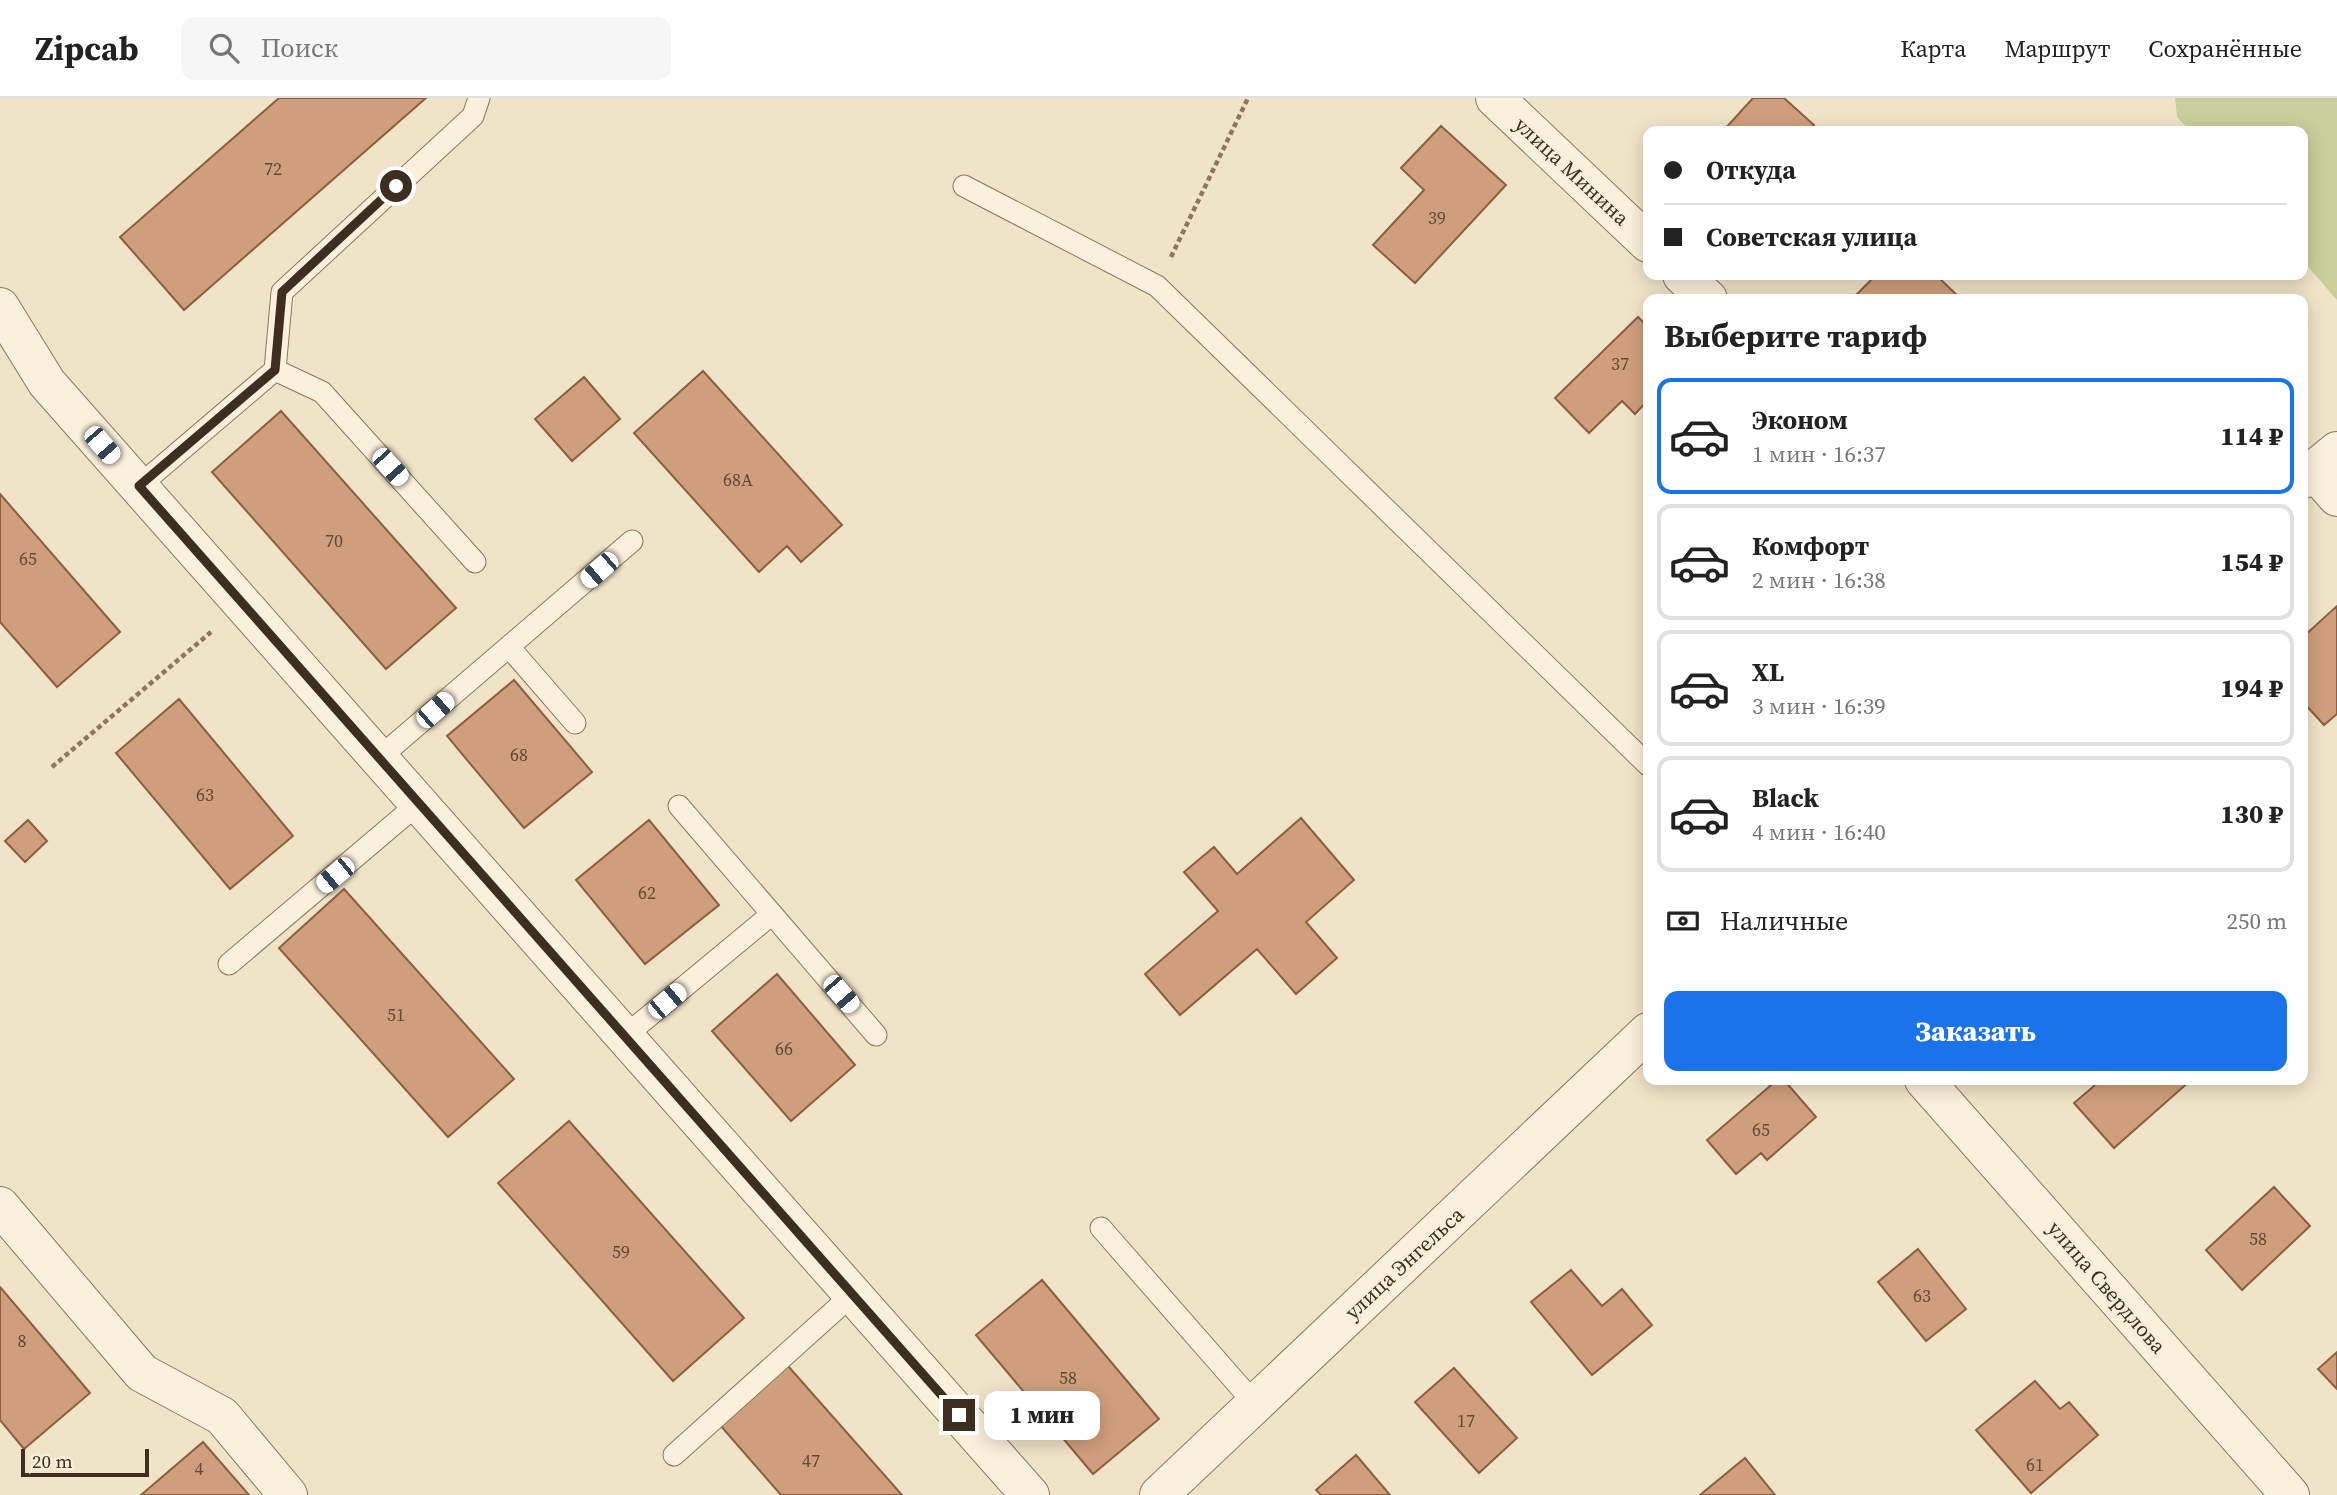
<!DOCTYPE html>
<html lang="ru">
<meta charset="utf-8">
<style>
:root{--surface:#fff;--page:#f6f6f6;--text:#222;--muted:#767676;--line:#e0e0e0;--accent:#1a73e8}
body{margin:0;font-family:"Source Serif 4",serif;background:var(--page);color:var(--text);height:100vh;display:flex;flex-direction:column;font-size:26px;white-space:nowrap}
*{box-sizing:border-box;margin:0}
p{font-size:23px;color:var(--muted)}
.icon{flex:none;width:38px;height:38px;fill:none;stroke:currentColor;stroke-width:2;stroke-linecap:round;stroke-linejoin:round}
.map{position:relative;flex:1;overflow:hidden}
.drawer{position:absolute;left:1643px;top:196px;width:665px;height:791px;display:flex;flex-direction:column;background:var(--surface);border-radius:14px;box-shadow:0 4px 18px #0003}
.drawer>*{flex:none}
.hud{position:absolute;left:1643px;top:28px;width:665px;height:154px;border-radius:14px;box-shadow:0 4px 18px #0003;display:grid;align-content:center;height:154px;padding:0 21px;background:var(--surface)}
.scale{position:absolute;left:21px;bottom:18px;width:128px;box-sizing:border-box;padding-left:7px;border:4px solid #3d2e20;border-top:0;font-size:19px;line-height:24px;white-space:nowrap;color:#3d2e20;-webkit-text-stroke:5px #f7eed8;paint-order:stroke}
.end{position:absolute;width:32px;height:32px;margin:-16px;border:9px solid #3d2e20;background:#fff;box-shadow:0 0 0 4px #fff}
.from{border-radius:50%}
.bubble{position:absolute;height:49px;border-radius:14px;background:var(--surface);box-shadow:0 4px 18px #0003;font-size:23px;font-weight:800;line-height:49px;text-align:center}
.car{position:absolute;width:21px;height:42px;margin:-21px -10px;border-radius:9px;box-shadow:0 0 5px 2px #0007;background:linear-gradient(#fff 24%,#345 0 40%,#fff 0 76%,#345 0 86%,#fff 0)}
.hud b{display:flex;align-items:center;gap:24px;height:66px;font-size:26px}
.hud b+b{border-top:2px solid var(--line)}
.hud i{width:18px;height:18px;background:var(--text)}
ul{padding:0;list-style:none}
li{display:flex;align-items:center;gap:21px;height:116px;margin:0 14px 10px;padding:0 7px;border:4px solid var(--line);border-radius:14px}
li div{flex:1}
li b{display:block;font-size:26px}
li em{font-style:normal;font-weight:800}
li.current{border-color:var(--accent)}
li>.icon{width:63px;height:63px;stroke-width:1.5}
h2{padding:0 21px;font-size:32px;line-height:84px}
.pay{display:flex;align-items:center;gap:18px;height:77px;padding:0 21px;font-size:26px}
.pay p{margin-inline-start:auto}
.primary-button{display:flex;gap:14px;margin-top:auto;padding:14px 21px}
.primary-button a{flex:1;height:80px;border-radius:14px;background:var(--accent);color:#fff;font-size:28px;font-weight:800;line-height:80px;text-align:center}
header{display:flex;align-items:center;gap:42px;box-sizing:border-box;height:98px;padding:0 35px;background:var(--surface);border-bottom:2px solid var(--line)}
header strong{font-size:33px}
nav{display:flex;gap:38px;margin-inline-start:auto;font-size:24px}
.search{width:490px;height:63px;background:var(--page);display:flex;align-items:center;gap:18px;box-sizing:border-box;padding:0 24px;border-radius:14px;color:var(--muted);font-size:26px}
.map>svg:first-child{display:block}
.green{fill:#c9cf9b}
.building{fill:#cf9f7d;stroke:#8d5f41;stroke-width:2}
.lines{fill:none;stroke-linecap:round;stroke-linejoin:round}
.lane-casing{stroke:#8d765c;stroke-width:23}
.street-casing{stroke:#8d765c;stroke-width:40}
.path{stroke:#8d765c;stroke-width:4.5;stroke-dasharray:5 3.5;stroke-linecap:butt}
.lane{stroke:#faf1dc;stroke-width:21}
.street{stroke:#faf1dc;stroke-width:38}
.route{stroke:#3d2e20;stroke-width:9}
.labels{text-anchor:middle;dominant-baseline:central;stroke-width:6;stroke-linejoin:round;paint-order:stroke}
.number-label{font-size:18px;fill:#624a37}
.street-label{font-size:21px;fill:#3d2e20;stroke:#f7eed8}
</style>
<header>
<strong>Zipcab</strong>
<div class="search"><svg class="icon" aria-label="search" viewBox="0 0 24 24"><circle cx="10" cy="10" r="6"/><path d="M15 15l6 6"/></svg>Поиск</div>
<nav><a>Карта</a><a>Маршрут</a><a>Сохранённые</a></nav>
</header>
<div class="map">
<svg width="2337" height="1397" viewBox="0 0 2337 1397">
<rect width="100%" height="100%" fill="#f0e4c8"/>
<path class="green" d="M 2175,0 L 2337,0 L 2337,202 L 2303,163 L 2303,33 L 2190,33 L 2177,19 Z"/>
<path class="building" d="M 279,0 L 426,0 L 184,212 L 120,139 Z
M 1753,0 L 1784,0 L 1814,27 L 1809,33 L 1723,33 Z
M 1441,28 L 1506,87 L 1415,185 L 1373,147 L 1424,92 L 1401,70 Z
M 1876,177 L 1936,177 L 1961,201 L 1852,201 Z
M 1638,219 L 1648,229 L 1648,302 L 1635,316 L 1622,303 L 1589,335 L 1555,300 Z
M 703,273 L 842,427 L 801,464 L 787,448 L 759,474 L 634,335 Z
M 584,279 L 620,321 L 572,363 L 535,321 Z
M 281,313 L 456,510 L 386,571 L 212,374 Z
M 0,396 L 120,534 L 57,589 L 0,524 Z
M 2337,508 L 2337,616 L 2324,627 L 2303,604 L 2303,539 Z
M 514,582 L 592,674 L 524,730 L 447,638 Z
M 179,601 L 293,738 L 230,791 L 116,655 Z
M 1301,720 L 1354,782 L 1306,824 L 1337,860 L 1296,896 L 1257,851 L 1180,917 L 1145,876 L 1218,813 L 1184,774 L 1214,749 L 1237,776 Z
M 28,722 L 47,743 L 25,764 L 5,743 Z
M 649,722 L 719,807 L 645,866 L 576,782 Z
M 344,791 L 514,981 L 448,1039 L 279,850 Z
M 777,876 L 855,967 L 791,1023 L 712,933 Z
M 1777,982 L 1784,982 L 1816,1019 L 1767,1062 L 1761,1055 L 1736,1076 L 1707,1042 Z
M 2101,982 L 2191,982 L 2114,1050 L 2074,1005 Z
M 569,1023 L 744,1220 L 673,1283 L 498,1085 Z
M 2274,1089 L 2310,1128 L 2242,1192 L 2206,1152 Z
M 1918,1151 L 1966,1211 L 1926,1243 L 1878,1184 Z
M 1571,1172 L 1602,1208 L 1622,1191 L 1652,1227 L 1592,1277 L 1531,1204 Z
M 1042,1182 L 1159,1321 L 1093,1376 L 976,1237 Z
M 0,1189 L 90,1295 L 24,1351 L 0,1322 Z
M 2337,1254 L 2337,1291 L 2318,1271 Z
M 788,1268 L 902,1397 L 781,1397 L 720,1327 Z
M 1454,1270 L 1517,1340 L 1479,1375 L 1415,1304 Z
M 2035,1283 L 2060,1311 L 2069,1304 L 2098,1337 L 2031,1395 L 1976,1332 Z
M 203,1344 L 249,1397 L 141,1397 Z
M 1356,1357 L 1390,1397 L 1321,1397 L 1316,1392 Z
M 1745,1360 L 1775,1397 L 1700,1397 Z"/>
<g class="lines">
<defs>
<path id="lane" d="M 964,88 L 1157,188 L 1648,667
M 275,272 L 322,294 L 475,464
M 139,388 L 275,272 L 282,194 L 473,18 L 479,0
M 509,549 L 575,625
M 379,660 L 632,443
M 679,708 L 876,937
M 229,866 L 419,705
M 625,938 L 772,816
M 1101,1130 L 1255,1306
M 674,1357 L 853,1196"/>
<path id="street" d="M 1495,0 L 1648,145
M 1682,177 L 1708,201
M 0,209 L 47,285 L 1030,1397
M 2314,373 L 2337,399
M 2303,381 L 2337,353
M 1924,982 L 2290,1397
M 0,1108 L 142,1275 L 222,1318 L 288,1397
M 1159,1397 L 1648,934"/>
</defs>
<use href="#lane" class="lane-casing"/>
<use href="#street" class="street-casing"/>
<path class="path" d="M 1171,159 L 1248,0
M 52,669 L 211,534"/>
<use href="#lane" class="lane"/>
<use href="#street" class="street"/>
</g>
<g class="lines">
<path class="route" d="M 396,88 L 282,194 L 275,272 L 139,388 L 959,1317"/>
</g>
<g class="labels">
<g class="number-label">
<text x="273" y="70">72</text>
<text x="1437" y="119">39</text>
<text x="1620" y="265">37</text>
<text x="738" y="381">68А</text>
<text x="334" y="442">70</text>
<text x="28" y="460">65</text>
<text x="519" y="656">68</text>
<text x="205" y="696">63</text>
<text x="647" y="794">62</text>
<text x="396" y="916">51</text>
<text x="784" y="950">66</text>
<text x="1761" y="1031">65</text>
<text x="2258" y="1140">58</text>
<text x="621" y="1153">59</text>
<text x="1922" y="1197">63</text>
<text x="22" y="1242">8</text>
<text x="1068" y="1279">58</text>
<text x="1466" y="1322">17</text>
<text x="811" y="1362">47</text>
<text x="2035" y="1366">61</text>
<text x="199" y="1370">4</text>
</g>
<g class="street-label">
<text transform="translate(1572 73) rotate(43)">улица Минина</text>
<text transform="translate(1404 1165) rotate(-43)">улица Энгельса</text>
<text transform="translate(2107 1189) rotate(49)">улица Свердлова</text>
</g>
</g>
</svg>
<div class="scale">20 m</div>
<i class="end from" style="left:396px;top:88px"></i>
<i class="end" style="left:959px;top:1317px"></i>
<div class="bubble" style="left:984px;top:1293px;width:116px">1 мин</div>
<i class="car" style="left:102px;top:347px;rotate:139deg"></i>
<i class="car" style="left:390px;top:369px;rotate:138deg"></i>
<i class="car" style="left:599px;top:472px;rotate:229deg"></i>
<i class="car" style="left:435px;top:612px;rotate:49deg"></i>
<i class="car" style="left:335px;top:777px;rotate:230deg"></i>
<i class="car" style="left:841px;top:896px;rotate:139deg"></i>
<i class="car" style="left:667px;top:903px;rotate:50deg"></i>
<div class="hud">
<b><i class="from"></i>Откуда</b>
<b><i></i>Советская улица</b>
</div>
<section class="drawer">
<h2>Выберите тариф</h2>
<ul>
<li class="current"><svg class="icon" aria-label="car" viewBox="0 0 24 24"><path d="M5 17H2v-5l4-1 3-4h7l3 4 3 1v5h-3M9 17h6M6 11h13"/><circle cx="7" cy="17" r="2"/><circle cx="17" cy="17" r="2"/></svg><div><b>Эконом</b><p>1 мин · 16:37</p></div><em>114 ₽</em></li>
<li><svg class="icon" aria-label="car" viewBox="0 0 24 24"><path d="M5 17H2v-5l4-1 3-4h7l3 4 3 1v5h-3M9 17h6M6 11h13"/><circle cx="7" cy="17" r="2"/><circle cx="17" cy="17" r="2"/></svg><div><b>Комфорт</b><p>2 мин · 16:38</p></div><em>154 ₽</em></li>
<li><svg class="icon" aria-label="car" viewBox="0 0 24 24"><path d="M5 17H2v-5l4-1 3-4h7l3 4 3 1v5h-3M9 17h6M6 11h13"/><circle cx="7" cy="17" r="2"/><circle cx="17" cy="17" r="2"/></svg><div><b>XL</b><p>3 мин · 16:39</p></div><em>194 ₽</em></li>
<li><svg class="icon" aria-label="car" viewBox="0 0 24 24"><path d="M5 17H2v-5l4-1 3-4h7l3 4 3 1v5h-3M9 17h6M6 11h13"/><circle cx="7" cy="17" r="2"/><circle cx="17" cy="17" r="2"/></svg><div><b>Black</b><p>4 мин · 16:40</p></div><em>130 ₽</em></li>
</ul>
<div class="pay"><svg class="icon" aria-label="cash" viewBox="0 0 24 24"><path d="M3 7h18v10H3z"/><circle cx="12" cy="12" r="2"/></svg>Наличные<p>250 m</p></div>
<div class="primary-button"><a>Заказать</a></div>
</section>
</div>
